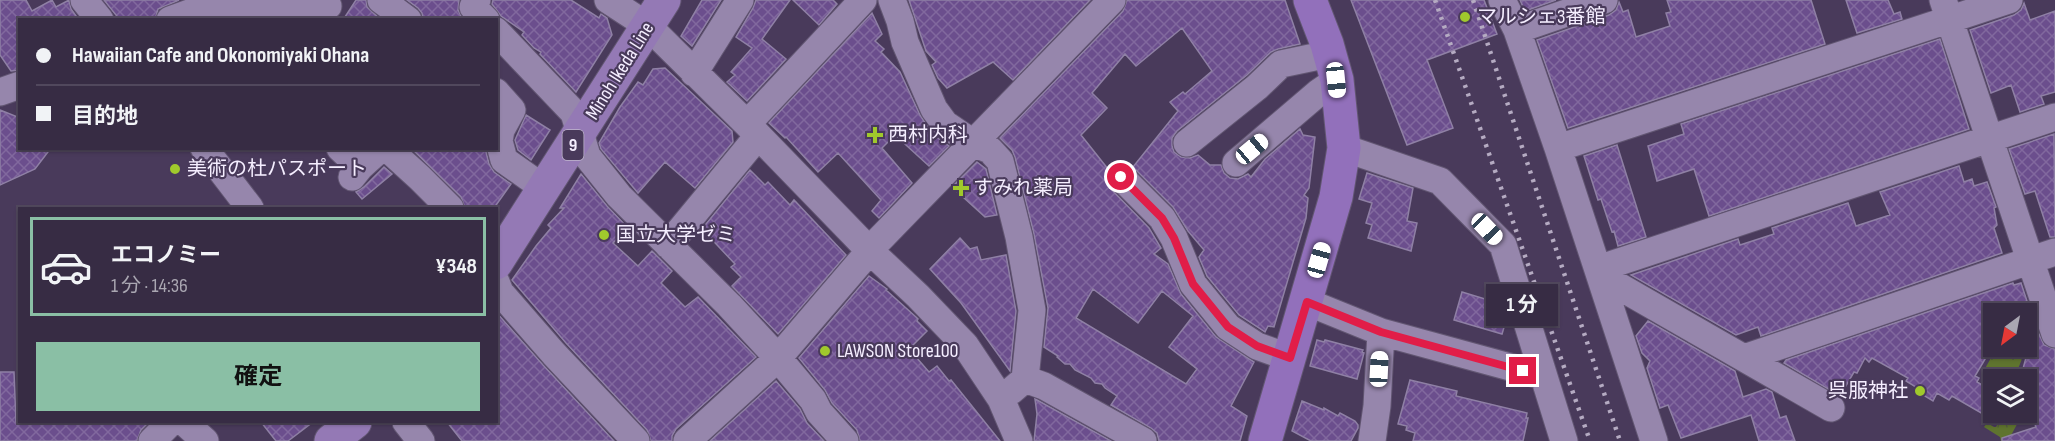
<!DOCTYPE html>
<html lang="ja">
<meta charset="utf-8">
<style>
:root{--surface:#372c44;--page:#3e344b;--text:#f1f3f6;--muted:#aaa7b2;--line:#51485d;--accent:#8abfa5}
body{margin:0;font-family:"Sofia Sans Condensed","Noto Sans JP",sans-serif;background:var(--page);color:var(--text);height:100vh;display:flex;flex-direction:column;font-size:22px;white-space:nowrap}
*{box-sizing:border-box;margin:0}
p{font-size:20px;color:var(--muted)}
.icon{flex:none;width:33px;height:33px;fill:none;stroke:currentColor;stroke-width:2;stroke-linecap:round;stroke-linejoin:round}
.map{position:relative;flex:1;overflow:hidden}
.panel{position:absolute;left:18px;top:207px;width:480px;height:216px;display:flex;flex-direction:column;background:var(--surface);border-radius:0px;box-shadow:0 2px 4px #0004,0 0 0 2px var(--line)}
.panel>*{flex:none}
.guide{position:absolute;left:18px;top:18px;width:480px;height:132px;border-radius:0px;box-shadow:0 2px 4px #0004,0 0 0 2px var(--line);display:grid;align-content:center;height:132px;padding:0 18px;background:var(--surface)}
.needle{width:39px;rotate:212deg}
.controls{position:absolute;left:1983px;top:303px;display:grid;gap:12px}
.controls a{display:grid;place-items:center;width:54px;height:54px;border-radius:0px;background:var(--surface);box-shadow:0 2px 4px #0004,0 0 0 2px var(--line);font-size:30px}
.end{position:absolute;width:27px;height:27px;margin:-14px;border:8px solid #e11d48;background:#fff;box-shadow:0 0 0 3px #fff}
.from{border-radius:50%}
.bubble{position:absolute;height:42px;border-radius:0px;background:var(--surface);box-shadow:0 2px 4px #0004,0 0 0 2px var(--line);font-size:20px;font-weight:700;line-height:42px;text-align:center}
.car{position:absolute;width:18px;height:36px;margin:-18px -9px;border-radius:8px;box-shadow:0 0 4px 2px #0007;background:linear-gradient(#fff 24%,#345 0 40%,#fff 0 76%,#345 0 86%,#fff 0)}
.guide b{display:flex;align-items:center;gap:21px;height:57px;font-size:22px}
.guide b+b{border-top:2px solid var(--line)}
.guide i{width:15px;height:15px;background:var(--text)}
ul{padding:10px 0 0;list-style:none}
li{display:flex;align-items:center;gap:18px;height:99px;margin:0 12px 9px;padding:0 6px;border:3px solid transparent;border-radius:0px}
li div{flex:1}
li b{display:block;font-size:22px}
li em{font-style:normal;font-weight:700}
li.on{border-color:var(--accent)}
li>.icon{width:54px;height:54px;stroke-width:1.5}
.action{display:flex;gap:12px;margin-top:auto;padding:12px 18px}
.action a{flex:1;height:69px;border-radius:0px;background:var(--accent);color:#111;font-size:24px;font-weight:700;line-height:69px;text-align:center}
.map>svg:first-child{display:block}
.forest{fill:url(#forest-crowns)}
.building{fill:url(#building-cross-hatch);stroke:#8f80a5;stroke-width:1.5;fill-rule:evenodd}
.lines{fill:none;stroke-linecap:round;stroke-linejoin:round}
.minor-casing{stroke:#625672;stroke-width:29}
.major-casing{stroke:#625672;stroke-width:35}
.highway-casing{stroke:#625672;stroke-width:35}
.minor{stroke:#9686ac;stroke-width:27}
.major{stroke:#9479b5;stroke-width:33}
.highway{stroke:#9270bb;stroke-width:33}
.rail{stroke:#b5abc2;stroke-width:4.5;stroke-dasharray:3 6;stroke-linecap:butt}
.route{stroke:#e11d48;stroke-width:8}
.poi-dot{fill:#a0c92c;stroke:#493a5b;stroke-width:2}
.labels{text-anchor:middle;dominant-baseline:central;stroke-width:4.5;stroke-linejoin:round;paint-order:stroke}
.shield{fill:#493a5b;stroke:#c1b8ce;stroke-width:1.5}
.shield-label{font-size:18px;font-weight:bold;fill:#f5eeff}
.poi-label{font-size:20px;fill:#f5eeff;stroke:#493a5b;text-anchor:start}
.street-label{font-size:20px;fill:#f5eeff;stroke:#493a5b}
</style>
<div class="map">
<svg width="2055" height="441" viewBox="0 0 2055 441">
<defs>
<pattern id="forest-crowns" width="20" height="18" patternUnits="userSpaceOnUse" patternTransform="scale(1.5)"><rect width="20" height="18" fill="#5f742f"/><path d="M2 6a3 3 0 1 1 6 0M12 15a3 3 0 1 1 6 0" fill="none" stroke="#535b3f"/></pattern>
<pattern id="building-cross-hatch" width="8" height="8" patternUnits="userSpaceOnUse" patternTransform="scale(1.5)"><rect width="8" height="8" fill="#6b4e8d"/><path d="M0 0l8 8M0 8l8-8" fill="none" stroke="#81689e"/></pattern>
</defs>
<rect width="100%" height="100%" fill="#493a5b"/>
<path class="forest" d="M 1997,347 C 2008,346 2016,350 2022,359 L 2015,376 L 2015,379 L 1994,380 L 1993,386 L 1982,379 L 1982,374 Z
M 2004,413 L 2023,413 L 2008,441 L 2001,441 L 2000,437 L 1984,427 L 1987,423 L 1994,427 L 1996,427 Z"/>
<path class="building" d="M 0,0 L 26,0 L 32,11 L 52,0 L 56,7 L 69,0 L 71,9 L 79,20 L 20,20 L 20,70 L 11,71 L 0,55 Z
M 104,0 L 179,0 L 158,9 L 155,20 L 120,20 Z
M 356,0 L 366,0 L 367,7 L 381,20 L 343,20 Z
M 407,0 L 459,0 L 458,10 L 463,20 L 423,20 L 422,13 L 418,8 Z
M 493,0 L 571,0 L 599,18 L 601,14 L 607,18 L 612,35 L 576,92 L 540,54 L 541,52 L 534,48 L 522,35 L 524,32 L 501,16 L 492,4 Z
M 702,0 L 721,0 L 692,46 L 681,36 Z
M 756,0 L 790,0 L 762,39 L 786,59 L 747,101 L 727,82 L 735,75 L 731,72 L 752,48 L 736,37 L 753,8 Z
M 793,0 L 833,0 L 837,4 L 819,25 Z
M 909,0 L 1090,0 L 1013,80 L 993,62 L 947,88 L 938,78 L 932,65 L 936,62 L 926,51 Z
M 1127,0 L 1285,0 L 1300,44 L 1278,49 L 1271,52 L 1247,75 L 1177,131 L 1172,138 L 1172,146 L 1174,152 L 1181,157 L 1190,158 L 1198,155 L 1210,165 L 1221,165 L 1224,173 L 1230,178 L 1238,179 L 1248,174 L 1251,177 L 1265,159 L 1300,129 L 1303,135 L 1315,137 L 1309,188 L 1304,195 L 1308,198 L 1306,218 L 1274,327 L 1268,326 L 1265,332 L 1239,315 L 1207,276 L 1199,257 L 1204,250 L 1188,231 L 1173,207 L 1133,167 L 1178,111 L 1170,102 L 1183,92 L 1185,94 L 1212,71 L 1182,28 L 1136,66 L 1125,54 L 1092,93 L 1107,108 L 1081,135 L 1108,169 L 1106,180 L 1110,188 L 1149,228 L 1161,248 L 1154,254 L 1168,264 L 1181,294 L 1216,337 L 1254,362 L 1231,406 L 1247,416 L 1240,441 L 1159,441 L 1157,433 L 1151,428 L 1111,405 L 1117,396 L 1105,388 L 1102,384 L 1095,383 L 1091,378 L 1075,370 L 1070,364 L 1065,364 L 1057,357 L 1058,356 L 1044,347 L 1048,308 L 1034,234 L 1015,157 L 1012,150 L 1000,138 L 1123,11 ZM 1093,289 L 1138,323 L 1162,291 L 1193,316 L 1169,347 L 1197,369 L 1186,384 L 1076,318 Z
M 1351,0 L 1484,0 L 1497,34 L 1427,60 L 1453,128 L 1407,145 Z
M 1520,0 L 1556,0 L 1525,11 Z
M 1667,0 L 1811,0 L 1825,44 L 1568,128 L 1537,40 L 1609,15 L 1616,10 L 1619,2 L 1623,12 L 1628,10 L 1636,37 L 1670,26 L 1666,13 L 1671,12 Z
M 1846,0 L 1888,0 L 1894,14 L 1900,12 L 1902,19 L 1857,33 Z
M 2024,3 L 2030,20 L 2055,11 L 2055,92 L 2041,96 L 2044,104 L 2020,112 L 2011,85 L 1991,93 L 1970,30 L 2014,15 L 2021,10 Z
M 872,13 L 882,34 L 875,41 L 884,49 L 881,52 L 900,72 L 920,115 L 932,134 L 949,146 L 929,166 L 895,135 L 882,148 L 912,183 L 879,218 L 872,211 L 881,200 L 838,153 L 818,172 L 786,137 L 785,138 L 769,123 Z
M 1940,39 L 1969,129 L 1709,216 L 1694,169 L 1657,181 L 1648,146 L 1684,134 L 1681,124 Z
M 665,68 L 732,131 L 733,142 L 695,188 L 665,162 L 638,193 L 601,149 L 599,143 L 620,107 L 638,82 L 643,85 L 653,69 Z
M 0,110 L 20,118 L 20,148 L 51,148 L 35,169 L 0,185 Z
M 526,115 L 550,130 L 531,160 L 518,150 L 515,140 Z
M 2054,134 L 2055,237 L 2050,237 L 2035,191 L 2025,194 L 2009,149 Z
M 1617,145 L 1646,237 L 1618,246 L 1614,231 L 1612,232 L 1601,199 L 1598,200 L 1584,156 Z
M 411,148 L 485,148 L 489,164 L 494,172 L 511,184 L 494,208 L 465,208 L 461,197 Z
M 977,162 L 986,169 L 997,215 L 985,217 L 952,187 Z
M 1959,166 L 1964,182 L 1972,179 L 1974,186 L 1987,182 L 1996,207 L 1994,208 L 1997,225 L 1994,228 L 2002,253 L 1761,336 L 1758,327 L 1736,335 L 1631,275 L 1738,239 L 1740,245 L 1774,234 L 1772,228 L 1848,203 L 1856,226 L 1890,215 L 1880,192 Z
M 384,167 L 392,174 L 362,199 L 356,192 L 364,187 Z
M 750,170 L 765,185 L 768,182 L 790,205 L 794,200 L 846,255 L 778,334 L 732,286 L 741,277 L 731,267 L 735,264 L 702,229 Z
M 1367,173 L 1413,188 L 1407,221 L 1417,223 L 1411,251 L 1368,238 L 1372,225 L 1366,223 L 1372,203 L 1359,199 Z
M 581,174 L 607,206 L 628,228 L 613,243 L 638,266 L 652,251 L 672,271 L 661,283 L 685,307 L 698,297 L 756,357 L 676,429 L 672,436 L 672,441 L 651,441 L 647,430 L 566,343 L 512,280 L 536,246 L 551,228 L 548,225 L 564,208 L 560,208 Z
M 960,238 L 970,249 L 977,247 L 981,260 L 1006,255 L 1016,311 L 1010,371 L 961,303 L 930,269 Z
M 869,276 L 887,289 L 886,290 L 916,317 L 918,319 L 917,321 L 927,331 L 909,349 L 929,372 L 937,366 L 949,381 L 951,380 L 1000,441 L 860,441 L 857,430 L 832,403 L 825,390 L 799,358 Z
M 2013,283 L 2014,285 L 2021,283 L 2027,301 L 1994,312 L 1994,344 L 1975,376 L 1979,378 L 1977,382 L 1994,392 L 1994,398 L 1983,414 L 1952,396 L 1949,400 L 1937,393 L 1933,401 L 1915,390 L 1916,387 L 1906,381 L 1908,378 L 1872,358 L 1869,362 L 1865,358 L 1857,373 L 1854,372 L 1840,396 L 1784,363 L 1786,360 Z
M 1462,292 L 1505,305 L 1508,314 L 1502,334 L 1454,320 Z
M 496,312 L 543,365 L 614,441 L 462,441 L 447,422 L 496,422 Z
M 2026,320 L 2035,325 L 2044,345 L 2055,349 L 2055,441 L 2002,441 L 2002,438 L 2036,427 L 2026,398 L 2026,380 L 2020,380 L 2027,354 Z
M 1648,321 L 1735,371 L 1743,397 L 1766,389 L 1772,392 L 1780,418 L 1786,416 L 1795,441 L 1759,441 L 1751,415 L 1681,438 L 1668,405 L 1660,408 L 1647,368 L 1650,361 L 1642,353 L 1636,336 Z
M 1317,340 L 1324,342 L 1325,340 L 1363,350 L 1362,352 L 1364,353 L 1357,379 L 1310,366 Z
M 0,372 L 14,372 L 16,422 L 149,422 L 141,430 L 137,441 L 0,441 Z
M 1410,380 L 1457,391 L 1456,396 L 1527,413 L 1526,418 L 1528,418 L 1523,441 L 1413,441 L 1415,433 L 1406,430 L 1407,426 L 1398,424 Z
M 776,381 L 800,409 L 807,423 L 824,441 L 710,441 Z
M 1035,399 L 1037,400 L 1111,441 L 1034,441 L 1037,414 Z
M 1302,401 L 1324,410 L 1324,408 L 1338,416 L 1340,413 L 1355,421 L 1358,425 L 1358,428 L 1351,441 L 1311,441 L 1292,431 Z
M 261,422 L 313,422 L 288,441 L 276,441 Z"/>
<g class="lines">
<defs>
<path id="minor" d="M 84,0 L 100,20
M 381,0 L 408,20
M 477,0 L 473,7 L 486,20
M 608,0 L 648,26 L 747,124 L 870,251 L 918,296 L 965,345 L 1001,399 L 1019,441
M 892,0 L 900,21 L 905,42 L 934,109 L 945,124 L 973,143 L 990,150 L 1000,161 L 1019,237 L 1032,310 L 1025,379
M 1502,0 L 1517,30 L 1558,148 L 1654,441
M 1943,0 L 2055,334
M 170,20 L 203,8 L 260,4 L 328,6
M 1517,30 L 1604,0
M 496,31 L 574,113 L 587,156 L 619,196 L 729,305 L 778,358 L 813,400 L 819,412 L 845,441
M 694,73 L 740,0
M 0,92 L 20,85
M 496,92 L 512,110 L 501,130 L 499,141 L 504,160 L 545,189
M 747,124 L 863,0
M 1187,143 L 1257,87 L 1281,64 L 1329,54
M 204,148 L 250,208
M 340,148 L 360,167
M 387,148 L 420,178 L 450,208
M 1344,148 L 1440,181 L 1503,245 L 1564,441
M 1558,148 L 2009,0
M 1236,163 L 1318,93 L 1337,80
M 352,177 L 360,167 L 381,148
M 1121,177 L 1162,218 L 1174,238 L 1193,284 L 1228,327 L 1257,346 L 1290,358
M 879,240 L 1112,0
M 668,245 L 758,136
M 1598,269 L 2055,117
M 1601,276 L 1831,408
M 496,282 L 500,292 L 554,354 L 636,441
M 1307,302 L 1381,332 L 1543,376
M 1744,358 L 2055,252
M 1011,391 L 1025,379 L 1044,386 L 1143,441
M 184,422 L 205,441
M 406,422 L 421,441
M 152,441 L 171,422
M 687,441 L 778,358 L 861,261
M 1372,441 L 1377,406 L 1381,332"/>
<path id="major" d="M 496,263 L 664,0
M 331,441 L 355,422"/>
<path id="highway" d="M 1265,441 L 1336,197 L 1344,148 L 1337,80 L 1327,44 L 1310,0"/>
</defs>
<use href="#minor" class="minor-casing"/>
<use href="#major" class="major-casing"/>
<use href="#highway" class="highway-casing"/>
<use href="#minor" class="minor"/>
<use href="#major" class="major"/>
<use href="#highway" class="highway"/>
<path class="rail" d="M 1435,0 L 1590,441
M 1473,0 L 1620,441"/>
</g>
<g class="lines">
<path class="route" d="M 1121,177 L 1162,218 L 1174,238 L 1193,284 L 1228,327 L 1257,346 L 1290,358 L 1307,302 L 1381,332 L 1523,371"/>
</g>
<g class="poi-dot">
<circle cx="1465" cy="17" r="6"/>
<path d="M872 126h6v6h6v6h-6v6h-6v-6h-6v-6h6z"/>
<circle cx="175" cy="169" r="6"/>
<path d="M958 179h6v6h6v6h-6v6h-6v-6h-6v-6h6z"/>
<circle cx="604" cy="235" r="6"/>
<circle cx="825" cy="351" r="6"/>
<circle cx="1920" cy="391" r="6"/>
</g>
<g class="labels">
<rect class="shield" x="562.5" y="130" width="21" height="30" rx="4.5"/>
<g class="shield-label">
<text x="573" y="145">9</text>
</g>
<g class="poi-label">
<text x="1477" y="17">マルシェ3番館</text>
<text x="888" y="135">西村内科</text>
<text x="187" y="169">美術の杜パスポート</text>
<text x="973" y="188">すみれ薬局</text>
<text x="616" y="235">国立大学ゼミ</text>
<text x="837" y="351">LAWSON Store100</text>
<text x="1908" y="391" text-anchor="end">呉服神社</text>
</g>
<g class="street-label">
<text transform="translate(620 71) rotate(-58)">Minoh Ikeda Line</text>
</g>
</g>
</svg>
<div class="controls">
<a><svg class="needle" viewBox="-14 -14 28 28"><path d="M0-13l5 13h-10z" fill="#e53935"/><path d="M0 13l5-13h-10z" fill="#aaa7b2"/></svg></a>
<a><svg class="icon" aria-label="layers" viewBox="0 0 24 24"><path d="M12 4l9 5-9 5-9-5zM3 14l9 5 9-5"/></svg></a>
</div>
<i class="end from" style="left:1121px;top:177px"></i>
<i class="end" style="left:1523px;top:371px"></i>
<div class="bubble" style="left:1486px;top:284px;width:72px">1 分</div>
<i class="car" style="left:1336px;top:80px;rotate:174deg"></i>
<i class="car" style="left:1252px;top:149px;rotate:50deg"></i>
<i class="car" style="left:1487px;top:229px;rotate:136deg"></i>
<i class="car" style="left:1319px;top:260px;rotate:16deg"></i>
<i class="car" style="left:1379px;top:369px;rotate:3deg"></i>
<div class="guide">
<b><i class="from"></i>Hawaiian Cafe and Okonomiyaki Ohana</b>
<b><i></i>目的地</b>
</div>
<section class="panel">
<ul>
<li class="on"><svg class="icon" aria-label="car" viewBox="0 0 24 24"><path d="M5 17H2v-5l4-1 3-4h7l3 4 3 1v5h-3M9 17h6M6 11h13"/><circle cx="7" cy="17" r="2"/><circle cx="17" cy="17" r="2"/></svg><div><b>エコノミー</b><p>1 分 · 14:36</p></div><em>¥348</em></li>
</ul>
<div class="action"><a>確定</a></div>
</section>
</div>
